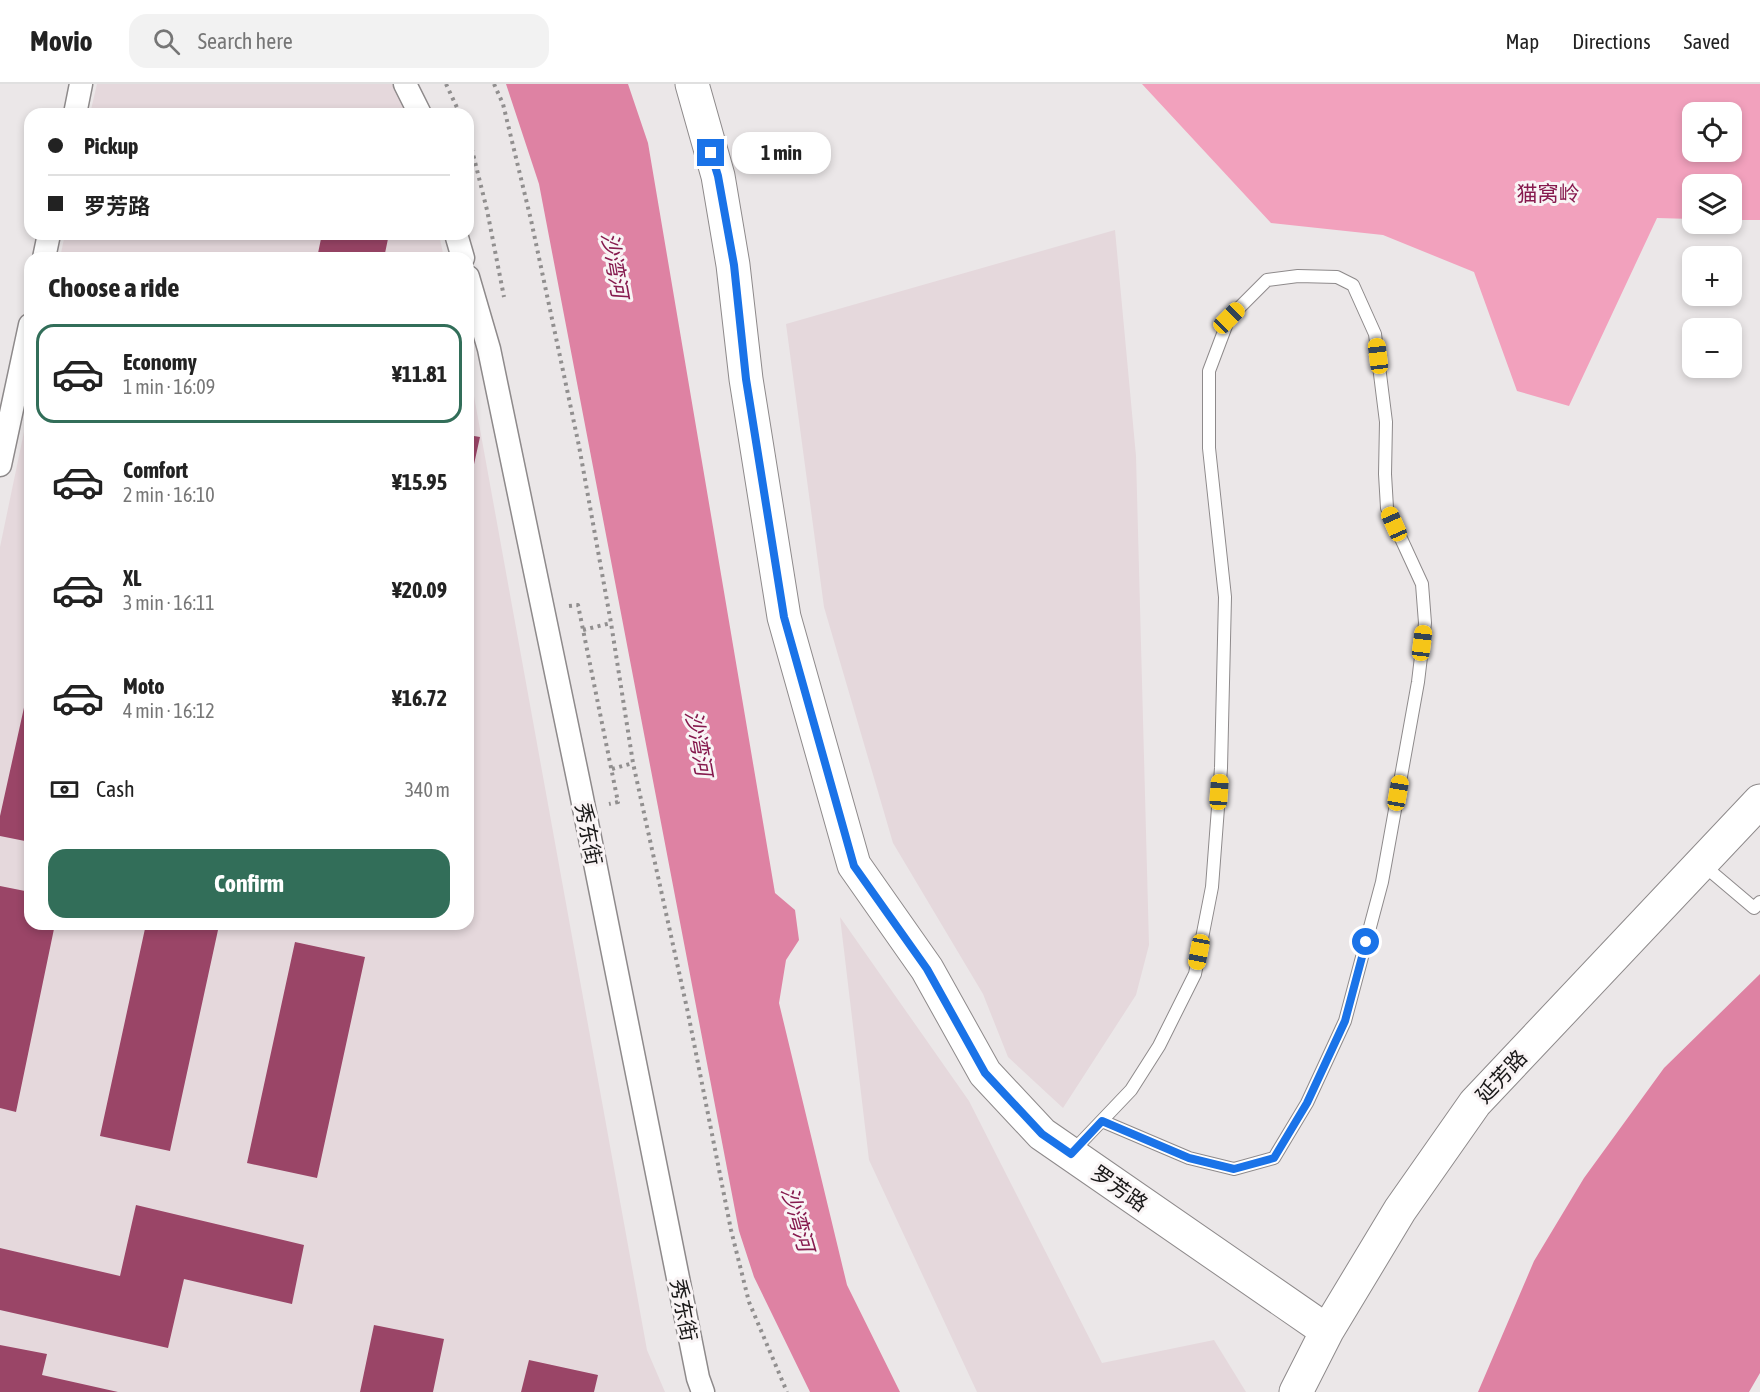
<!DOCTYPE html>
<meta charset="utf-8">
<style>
:root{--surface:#fff;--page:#f2f2f2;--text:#222;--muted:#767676;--line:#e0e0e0;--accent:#326e59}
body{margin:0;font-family:"Asap Condensed","Noto Sans SC",sans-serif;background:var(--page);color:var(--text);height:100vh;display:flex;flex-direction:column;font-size:22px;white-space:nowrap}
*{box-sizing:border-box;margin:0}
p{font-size:20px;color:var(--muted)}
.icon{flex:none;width:33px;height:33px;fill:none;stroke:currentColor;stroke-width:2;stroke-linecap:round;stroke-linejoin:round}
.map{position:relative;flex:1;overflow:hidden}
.side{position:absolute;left:24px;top:168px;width:450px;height:678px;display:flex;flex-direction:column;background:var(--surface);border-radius:18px;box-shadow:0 3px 9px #0003}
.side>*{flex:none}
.guide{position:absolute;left:24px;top:24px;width:450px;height:132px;border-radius:18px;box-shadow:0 3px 9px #0003;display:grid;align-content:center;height:132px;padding:0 24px;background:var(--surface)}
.tools{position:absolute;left:1682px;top:18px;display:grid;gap:12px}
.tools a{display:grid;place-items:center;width:60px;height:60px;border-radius:12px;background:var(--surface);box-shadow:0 3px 9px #0003;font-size:30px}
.end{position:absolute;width:27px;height:27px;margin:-14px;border:8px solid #1a73e8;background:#fff;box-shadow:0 0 0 3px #fff}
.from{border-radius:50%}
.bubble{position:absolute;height:42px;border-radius:18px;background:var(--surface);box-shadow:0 3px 9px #0003;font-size:20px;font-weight:700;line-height:42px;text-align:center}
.car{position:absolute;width:18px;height:36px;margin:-18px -9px;border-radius:8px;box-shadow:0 0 4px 2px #0007;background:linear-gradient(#f5c518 24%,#345 0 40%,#f5c518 0 76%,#345 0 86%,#f5c518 0)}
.guide b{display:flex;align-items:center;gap:21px;height:57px;font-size:22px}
.guide b+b{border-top:2px solid var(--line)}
.guide i{width:15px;height:15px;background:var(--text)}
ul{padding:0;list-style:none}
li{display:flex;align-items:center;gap:18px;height:99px;margin:0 12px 9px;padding:0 12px;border:3px solid transparent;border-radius:18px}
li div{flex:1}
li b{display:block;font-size:22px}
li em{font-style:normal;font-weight:700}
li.selected{border-color:var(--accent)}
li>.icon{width:54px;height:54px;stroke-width:1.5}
h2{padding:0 24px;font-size:27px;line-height:72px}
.pay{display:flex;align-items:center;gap:15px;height:66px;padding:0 24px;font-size:22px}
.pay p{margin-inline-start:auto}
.cta{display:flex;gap:12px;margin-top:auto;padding:12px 24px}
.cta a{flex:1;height:69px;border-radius:18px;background:var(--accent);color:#fff;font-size:24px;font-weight:700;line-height:69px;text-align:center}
header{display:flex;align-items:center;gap:36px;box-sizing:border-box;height:84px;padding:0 30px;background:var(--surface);border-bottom:2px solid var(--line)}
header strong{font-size:28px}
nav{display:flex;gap:33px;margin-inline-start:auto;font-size:21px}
.search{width:420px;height:54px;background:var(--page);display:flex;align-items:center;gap:15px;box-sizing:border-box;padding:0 21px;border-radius:18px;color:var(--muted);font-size:22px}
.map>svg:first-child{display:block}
.built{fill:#e5d8dc}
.green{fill:#f2a1bd;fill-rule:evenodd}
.water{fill:#de82a3}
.building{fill:#9a4567}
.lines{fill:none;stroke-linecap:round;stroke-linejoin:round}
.lane-casing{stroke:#8e8a8b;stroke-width:14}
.street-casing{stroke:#8e8a8b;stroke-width:25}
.secondary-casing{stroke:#8e8a8b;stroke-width:35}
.path{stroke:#918f8f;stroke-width:4;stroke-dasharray:3 4.5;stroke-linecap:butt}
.lane{stroke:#fff;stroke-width:12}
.street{stroke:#fff;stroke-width:22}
.secondary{stroke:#fff;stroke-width:33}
.route{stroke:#1a73e8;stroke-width:8}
.labels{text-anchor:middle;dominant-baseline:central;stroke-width:6;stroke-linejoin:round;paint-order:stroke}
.park-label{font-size:21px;fill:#86194d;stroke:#f9f4f5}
.street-label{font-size:21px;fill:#191818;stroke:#f9f4f5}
.water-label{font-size:22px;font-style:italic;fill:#861a4e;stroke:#f9f4f5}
</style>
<header>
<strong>Movio</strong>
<div class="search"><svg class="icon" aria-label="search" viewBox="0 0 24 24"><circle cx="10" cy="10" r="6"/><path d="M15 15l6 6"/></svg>Search here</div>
<nav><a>Map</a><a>Directions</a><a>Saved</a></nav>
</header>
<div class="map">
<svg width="1760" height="1308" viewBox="0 0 1760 1308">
<rect width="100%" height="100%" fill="#ebe7e8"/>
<path class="built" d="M 97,0 L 396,0 L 410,30 L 90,30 Z
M 1115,146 L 1136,372 L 1149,861 L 1136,911 L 1063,1024 L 1008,973 L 983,910 L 893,759 L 824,523 L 786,240 Z
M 65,150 L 439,150 L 444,174 L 60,174 Z
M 468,279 L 647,1266 L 665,1308 L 0,1308 L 0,463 L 30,319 L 30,840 L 468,840 Z
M 840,833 L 969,1017 L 1102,1279 L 1214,1256 L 1246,1308 L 977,1308 L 869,1076 Z"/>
<path class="green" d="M 1142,0 L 1760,0 L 1760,136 L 1731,136 L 1731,100 L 1692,100 L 1692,135 L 1657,134 L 1569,322 L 1517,307 L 1474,188 L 1383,151 L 1271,139 ZM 1692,28 L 1731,28 L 1731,68 L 1692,68 Z"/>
<path class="water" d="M 506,0 L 628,0 L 648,59 L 775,809 L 795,826 L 799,856 L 786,876 L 779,919 L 847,1201 L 900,1308 L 810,1308 L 754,1193 L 739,1147 L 539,100 Z
M 1760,890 L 1760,1289 L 1749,1308 L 1478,1308 L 1534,1177 L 1584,1094 L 1664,984 Z"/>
<path class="building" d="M 322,150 L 389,150 L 384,174 L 317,174 Z
M 468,351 L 480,353 L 469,403 L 468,403 Z
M 29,601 L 30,601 L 30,758 L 0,752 L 0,732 Z
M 0,802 L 30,808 L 30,840 L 55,840 L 16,1028 L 0,1024 Z
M 146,840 L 189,840 L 218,846 L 170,1067 L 100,1052 Z
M 295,858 L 365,873 L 317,1094 L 247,1079 Z
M 136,1121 L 304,1161 L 292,1220 L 184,1195 L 168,1264 L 0,1226 L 0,1164 L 120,1192 Z
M 374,1241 L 444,1255 L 433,1308 L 360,1308 Z
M 0,1261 L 47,1270 L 42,1291 L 118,1308 L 0,1308 Z
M 529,1276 L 598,1291 L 594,1308 L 521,1308 Z"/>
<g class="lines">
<defs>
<path id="lane" d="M 1702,780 L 1754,824 L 1760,818
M 1071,1069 L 1131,1006 L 1159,962 L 1195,890 L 1212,803 L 1221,684 L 1225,513 L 1209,364 L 1209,287 L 1229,234 L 1267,196 L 1298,192 L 1337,193 L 1353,201 L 1375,250 L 1386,338 L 1385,390 L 1387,424 L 1422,500 L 1425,539 L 1418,598 L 1382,798 L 1345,937 L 1307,1019 L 1274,1074 L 1234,1085 L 1189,1074 L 1102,1037"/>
<path id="street" d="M 405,0 L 420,30
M 75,30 L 81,0
M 456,150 L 463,174
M 44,174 L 49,150
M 468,193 L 489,265 L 581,709 L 698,1294 L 703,1308
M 0,381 L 30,241"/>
<path id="secondary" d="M 692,0 L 718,92 L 733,181 L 746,295 L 784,533 L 854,781 L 927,885 L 985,989 L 1042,1050 L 1327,1247
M 1296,1308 L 1327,1247 L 1400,1126 L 1475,1019 L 1760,717"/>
</defs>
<use href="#lane" class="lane-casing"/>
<use href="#street" class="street-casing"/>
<use href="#secondary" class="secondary-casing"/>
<path class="path" d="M 446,0 L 460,30
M 494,0 L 503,20 L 531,136 L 579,362 L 611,539 L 633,679 L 688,929 L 731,1146 L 749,1218 L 787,1308
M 468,50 L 487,126 L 504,213
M 569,522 L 578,521 L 618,718 L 609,720
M 583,546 L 611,539
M 612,685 L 633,679"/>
<use href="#lane" class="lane"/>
<use href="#street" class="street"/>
<use href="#secondary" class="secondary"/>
</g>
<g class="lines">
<path class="route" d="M 711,69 L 718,92 L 734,181 L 746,295 L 784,533 L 854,782 L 927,885 L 985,989 L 1042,1050 L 1071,1070 L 1102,1037 L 1189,1074 L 1234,1085 L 1274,1074 L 1307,1019 L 1345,937 L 1366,858"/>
</g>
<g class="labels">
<g class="park-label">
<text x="1548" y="109">猫窝岭</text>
</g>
<g class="street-label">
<text transform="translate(589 750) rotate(79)">秀东街</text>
<text transform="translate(1501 992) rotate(-47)">延芳路</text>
<text transform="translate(1120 1104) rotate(35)">罗芳路</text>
<text transform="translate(684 1226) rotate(79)">秀东街</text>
</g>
<g class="water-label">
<text transform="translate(615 181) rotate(80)">沙湾河</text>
<text transform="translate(699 659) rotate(80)">沙湾河</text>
<text transform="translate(798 1135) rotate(74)">沙湾河</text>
</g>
</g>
</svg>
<div class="tools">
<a><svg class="icon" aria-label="locate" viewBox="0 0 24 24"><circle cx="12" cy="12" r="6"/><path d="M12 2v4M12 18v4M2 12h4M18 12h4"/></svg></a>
<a><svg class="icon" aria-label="layers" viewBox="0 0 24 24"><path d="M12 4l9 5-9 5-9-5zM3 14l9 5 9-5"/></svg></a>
<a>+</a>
<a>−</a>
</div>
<i class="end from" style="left:1366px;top:858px"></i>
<i class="end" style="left:711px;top:69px"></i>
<div class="bubble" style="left:732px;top:48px;width:99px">1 min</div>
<i class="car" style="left:1229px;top:234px;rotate:45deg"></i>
<i class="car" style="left:1378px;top:272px;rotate:353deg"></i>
<i class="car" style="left:1394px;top:440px;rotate:336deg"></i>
<i class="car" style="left:1422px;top:559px;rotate:7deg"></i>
<i class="car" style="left:1219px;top:708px;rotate:4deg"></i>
<i class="car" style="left:1398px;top:709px;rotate:10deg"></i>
<i class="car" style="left:1199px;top:868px;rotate:191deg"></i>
<div class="guide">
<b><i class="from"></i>Pickup</b>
<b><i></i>罗芳路</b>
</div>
<section class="side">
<h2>Choose a ride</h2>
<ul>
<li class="selected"><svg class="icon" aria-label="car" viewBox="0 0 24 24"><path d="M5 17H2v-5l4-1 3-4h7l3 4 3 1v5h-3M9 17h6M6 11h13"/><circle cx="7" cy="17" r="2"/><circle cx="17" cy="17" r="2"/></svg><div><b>Economy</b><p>1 min · 16:09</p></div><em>¥11.81</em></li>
<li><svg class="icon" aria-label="car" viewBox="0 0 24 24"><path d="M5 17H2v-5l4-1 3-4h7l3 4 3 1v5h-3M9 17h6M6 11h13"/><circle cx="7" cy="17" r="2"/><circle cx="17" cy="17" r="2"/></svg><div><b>Comfort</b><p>2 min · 16:10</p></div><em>¥15.95</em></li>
<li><svg class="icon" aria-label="car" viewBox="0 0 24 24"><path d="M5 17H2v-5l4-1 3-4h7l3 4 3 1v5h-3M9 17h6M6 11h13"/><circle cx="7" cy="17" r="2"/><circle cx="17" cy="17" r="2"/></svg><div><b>XL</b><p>3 min · 16:11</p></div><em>¥20.09</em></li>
<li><svg class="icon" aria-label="car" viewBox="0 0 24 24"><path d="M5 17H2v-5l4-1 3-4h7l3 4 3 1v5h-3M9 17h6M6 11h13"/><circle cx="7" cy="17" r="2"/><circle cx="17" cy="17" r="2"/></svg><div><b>Moto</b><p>4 min · 16:12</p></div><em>¥16.72</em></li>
</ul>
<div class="pay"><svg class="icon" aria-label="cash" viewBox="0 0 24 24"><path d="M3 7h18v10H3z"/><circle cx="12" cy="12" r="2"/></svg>Cash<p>340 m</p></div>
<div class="cta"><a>Confirm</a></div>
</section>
</div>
